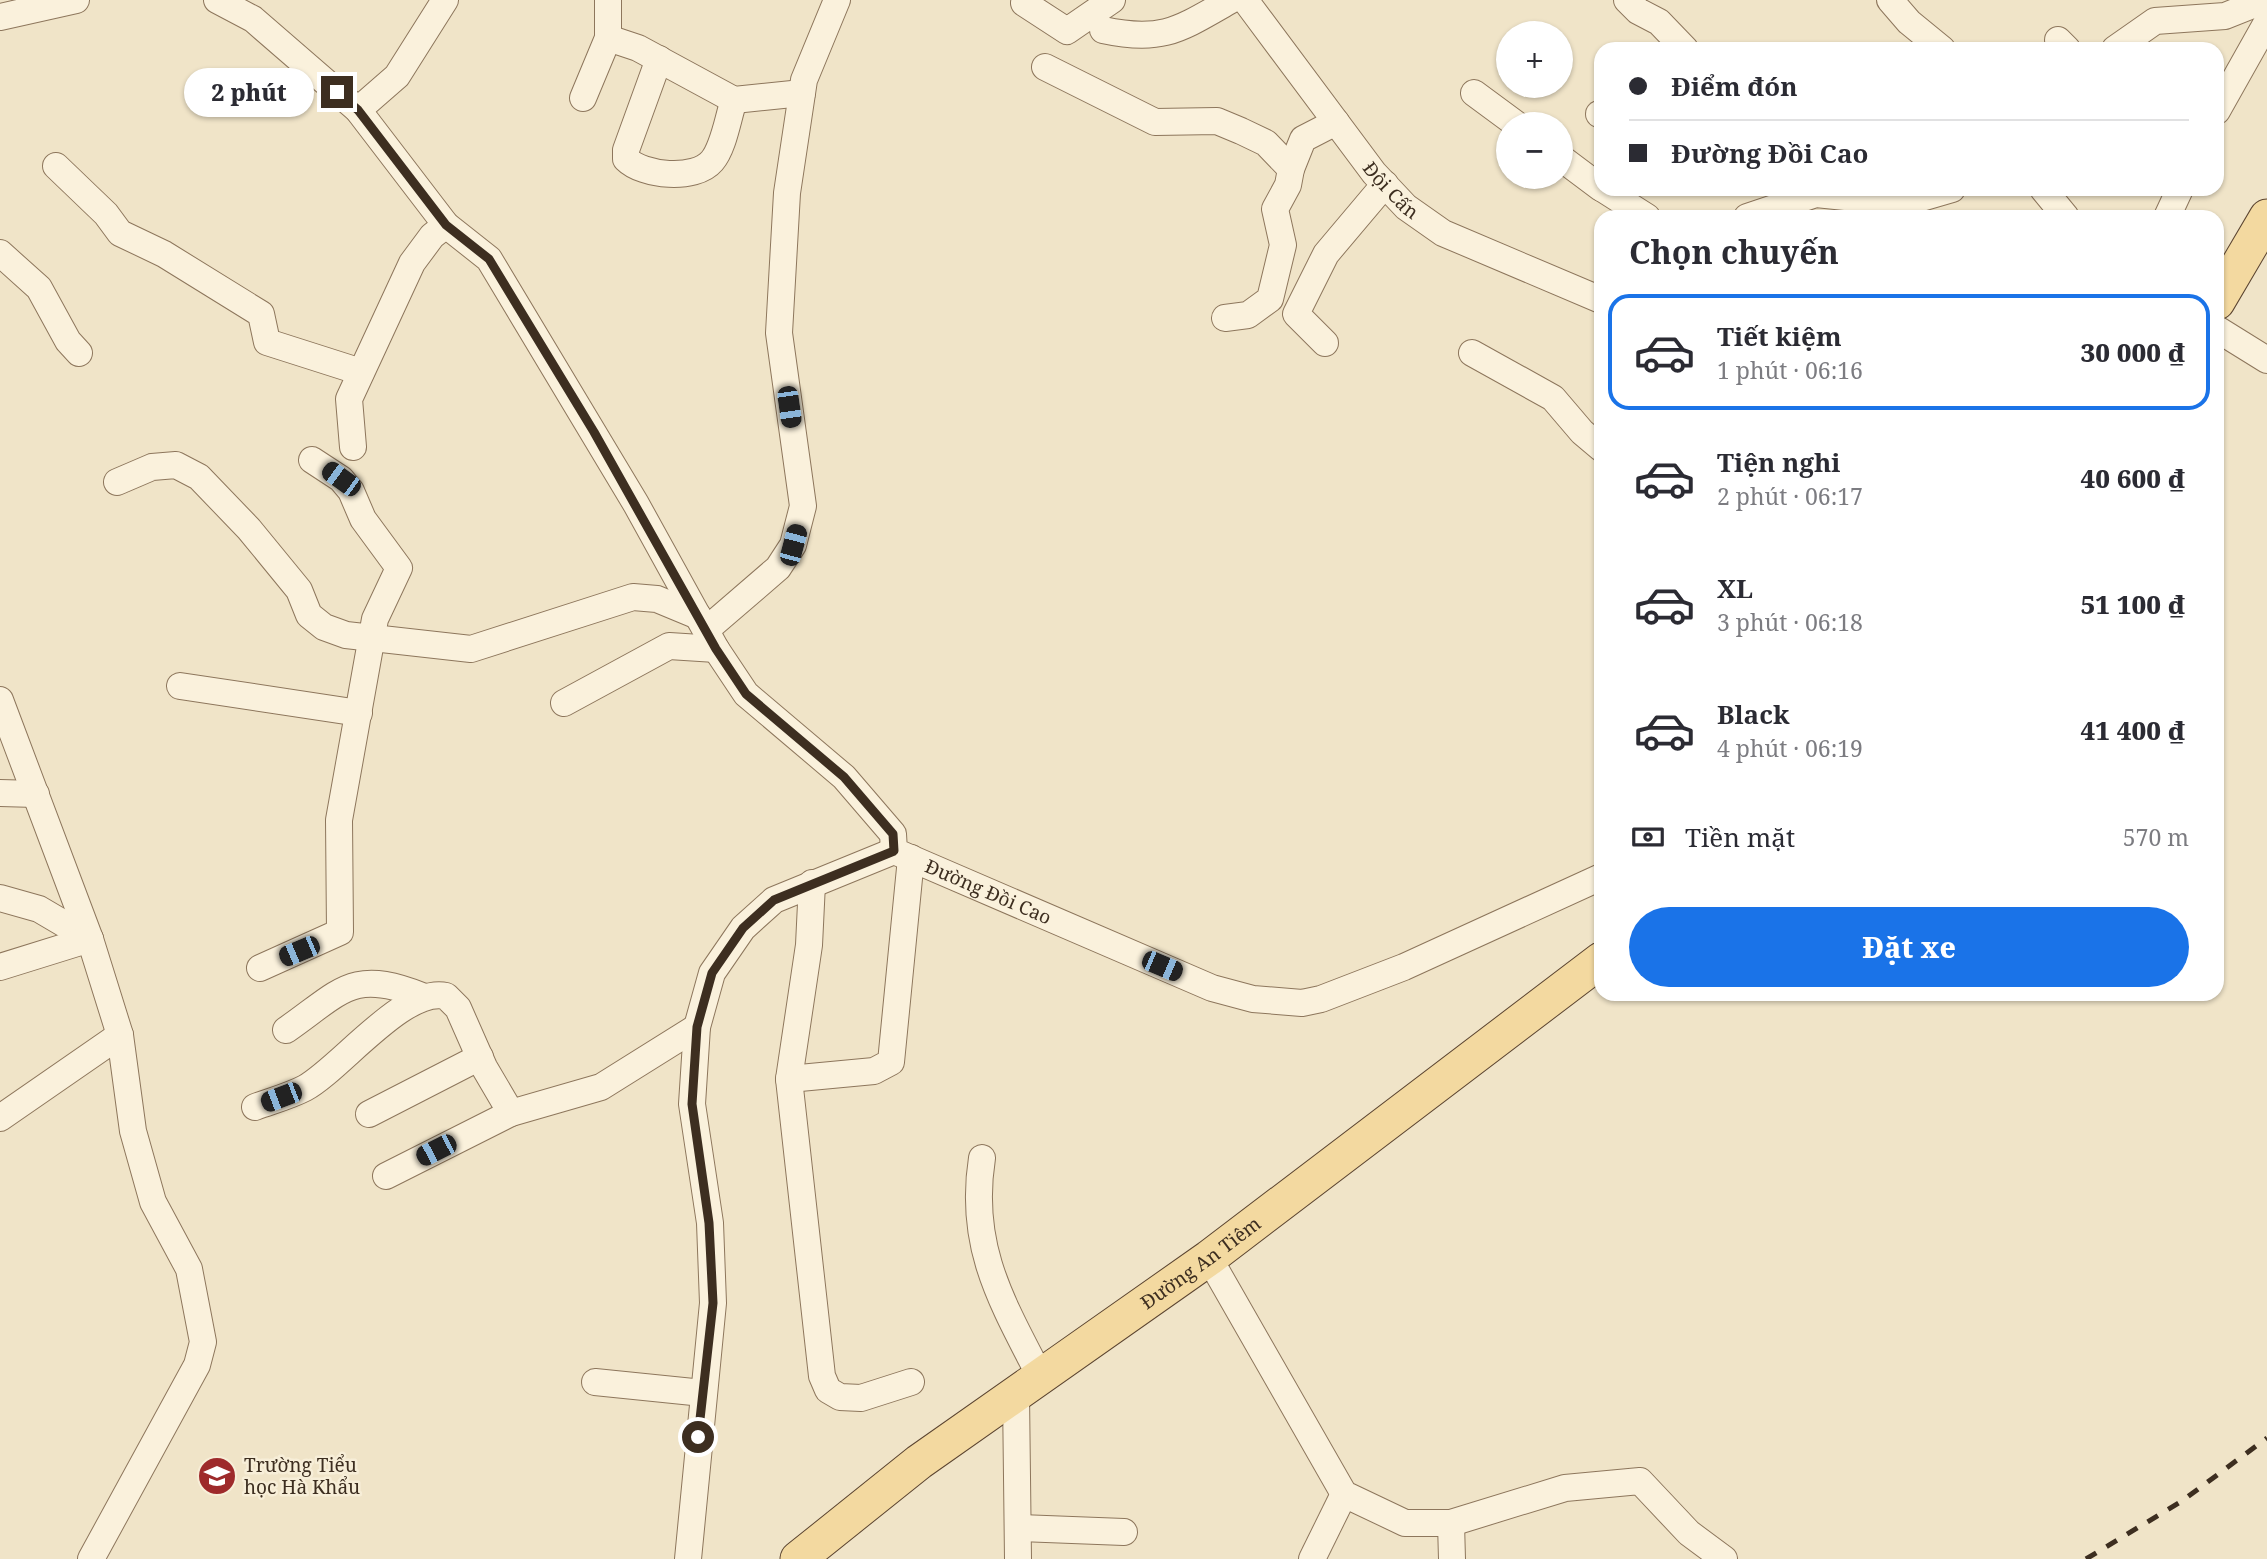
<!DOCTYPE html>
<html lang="vi">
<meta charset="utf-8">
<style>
:root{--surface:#fff;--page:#f7f7f7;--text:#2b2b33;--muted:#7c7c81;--line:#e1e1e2;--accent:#1a73e8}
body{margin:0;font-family:"Noto Serif",serif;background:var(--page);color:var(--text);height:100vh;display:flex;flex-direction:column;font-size:26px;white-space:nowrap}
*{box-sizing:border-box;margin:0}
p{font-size:23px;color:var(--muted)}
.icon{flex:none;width:38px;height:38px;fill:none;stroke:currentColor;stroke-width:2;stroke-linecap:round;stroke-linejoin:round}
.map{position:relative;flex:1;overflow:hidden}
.details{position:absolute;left:1594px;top:210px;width:630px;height:791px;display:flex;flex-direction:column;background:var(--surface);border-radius:21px;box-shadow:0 2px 5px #0004}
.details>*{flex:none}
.top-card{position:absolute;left:1594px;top:42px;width:630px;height:154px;border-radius:21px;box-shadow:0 2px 5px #0004;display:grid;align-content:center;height:154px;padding:0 35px;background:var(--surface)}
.tools{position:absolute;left:1496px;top:21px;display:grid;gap:14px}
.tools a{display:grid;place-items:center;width:77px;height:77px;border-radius:50%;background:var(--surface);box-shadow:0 2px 5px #0004;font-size:35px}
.end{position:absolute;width:32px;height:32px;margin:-16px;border:9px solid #3d2e20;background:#fff;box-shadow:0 0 0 4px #fff}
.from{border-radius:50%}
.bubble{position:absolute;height:49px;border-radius:24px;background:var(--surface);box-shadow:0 2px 5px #0004;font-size:23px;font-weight:800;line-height:49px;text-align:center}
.car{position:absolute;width:21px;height:42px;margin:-21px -10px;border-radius:9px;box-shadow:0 0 5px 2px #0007;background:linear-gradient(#222 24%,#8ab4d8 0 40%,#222 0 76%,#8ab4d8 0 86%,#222 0)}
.top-card b{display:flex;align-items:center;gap:24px;height:66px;font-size:26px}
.top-card b+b{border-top:2px solid var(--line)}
.top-card i{width:18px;height:18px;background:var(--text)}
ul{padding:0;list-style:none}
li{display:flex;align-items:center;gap:21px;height:116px;margin:0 14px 10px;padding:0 21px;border:4px solid transparent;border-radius:21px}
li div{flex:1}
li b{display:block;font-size:26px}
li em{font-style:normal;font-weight:800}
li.active{border-color:var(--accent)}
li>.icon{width:63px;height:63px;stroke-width:1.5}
h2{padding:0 35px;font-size:32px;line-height:84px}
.pay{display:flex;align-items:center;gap:18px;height:77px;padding:0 35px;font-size:26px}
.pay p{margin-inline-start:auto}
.primary-button{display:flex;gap:14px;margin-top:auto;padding:14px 35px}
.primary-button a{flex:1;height:80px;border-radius:42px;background:var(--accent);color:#fff;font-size:28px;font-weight:800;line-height:80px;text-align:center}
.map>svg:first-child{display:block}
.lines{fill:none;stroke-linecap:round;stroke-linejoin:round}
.minor-casing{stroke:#8d765c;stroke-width:28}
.major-casing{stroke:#5b4430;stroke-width:37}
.minor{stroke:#faf1dc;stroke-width:26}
.major{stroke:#f3d9a0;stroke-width:35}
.rail{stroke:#3d2e20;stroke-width:5;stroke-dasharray:12 12;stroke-linecap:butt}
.route{stroke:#3d2e20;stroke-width:9}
.labels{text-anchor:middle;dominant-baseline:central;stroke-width:5;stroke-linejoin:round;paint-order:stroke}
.street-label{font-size:19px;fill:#3d2e20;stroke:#f7eed8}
.poi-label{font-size:19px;fill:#3d2e20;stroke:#f7eed8;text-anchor:start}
</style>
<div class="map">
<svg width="2267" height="1559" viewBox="0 0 2267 1559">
<rect width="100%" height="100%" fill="#f0e4c8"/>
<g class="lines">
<defs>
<g id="minor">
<path id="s1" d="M 217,0 L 253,19 L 358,110 L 446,225 L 489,259 L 636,504 L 716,649 L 746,694 L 844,777 L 893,834 L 894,851 L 1212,988 L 1253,999 L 1302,1003 L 1321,999 L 1404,967 L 1601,877"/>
<path d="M 1026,0 L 1024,3 L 1067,31 L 1112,0"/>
<path id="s2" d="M 1245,0 L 1374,173 L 1406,207 L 1443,233 L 1601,300"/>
<path d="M 1627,0 L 1638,11 L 1659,22 L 1685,49"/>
<path d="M 1890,0 L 1909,22 L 1942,49"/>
<path d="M 0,17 L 76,0"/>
<path d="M 1103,30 C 1163,43 1180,29 1231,0"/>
<path d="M 608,38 L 638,48 L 734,100 L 802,93"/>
<path d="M 2058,40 L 2067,49"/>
<path d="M 2115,49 L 2155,21 L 2225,16 L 2265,0"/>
<path d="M 659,59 L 626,150 L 626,159 C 643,176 695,181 712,161 C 724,147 728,117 734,100"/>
<path d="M 1045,67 L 1155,122 L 1217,121 L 1241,131 L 1266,143 L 1291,169"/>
<path d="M 1474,93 L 1516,124"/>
<path d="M 583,98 L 608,38 L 608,0"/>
<path d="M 358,110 L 397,76 L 445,0"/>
<path d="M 2217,111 L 2267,22"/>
<path d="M 1599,114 L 1601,114"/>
<path d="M 1561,158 L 1601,188"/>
<path d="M 56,166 L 106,214 L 120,233 L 164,254 L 261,314 L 267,342 L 361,372"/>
<path d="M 1603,189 L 1647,217"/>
<path d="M 2043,189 L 2066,217"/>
<path d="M 1747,217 L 1816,194 L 1904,203 L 1952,189"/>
<path d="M 2167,217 L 2180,189"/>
<path d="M 0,253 L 39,288 L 68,341 L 79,353"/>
<path d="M 1225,318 L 1248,315 L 1270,299 L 1283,245 L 1275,209 L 1288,185 L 1291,169 L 1303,139 L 1336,122"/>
<path d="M 2217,329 L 2267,360"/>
<path d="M 1325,343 L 1296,314 L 1326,254 L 1385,184"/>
<path d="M 1472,353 L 1553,398 L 1582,432 L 1601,448"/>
<path d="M 353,447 L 349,399 L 412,263 L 432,236 L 446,225"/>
<path d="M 117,482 L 152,467 L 176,465 L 199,477 L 249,529 L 299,590 L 309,615 L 324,627 L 346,635 L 471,649 L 633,597 L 657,599 L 698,616"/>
<path d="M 706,630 L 778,568 L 793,545 L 803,506 L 779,333 L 787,193 L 804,80 L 837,0"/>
<path d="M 180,686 L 359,713"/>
<path d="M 0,700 L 90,939 L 120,1035 L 133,1131 L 153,1202 L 189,1269 L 203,1342 L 197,1365 L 91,1559"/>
<path d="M 564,703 L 669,646 L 716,649"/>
<path d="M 0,793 L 36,794"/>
<path d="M 812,883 L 809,945 L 789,1079 L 822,1376 L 828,1390 L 840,1397 L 861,1398 L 911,1382"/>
<path d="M 0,898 L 39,909 L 90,939"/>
<path d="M 0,967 L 90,939"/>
<path d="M 260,968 L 340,932 L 339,820 L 375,619 L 399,568 L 363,519 L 351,491 L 341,479 L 312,460"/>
<path d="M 286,1030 C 342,991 352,968 422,996"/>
<path d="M 789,1079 L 874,1071 L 891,1062 L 911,858"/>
<path d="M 255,1107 C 271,1101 290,1096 305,1088 C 340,1069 404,986 446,996 L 458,1008 L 484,1067 L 511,1113 L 601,1087 L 697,1027"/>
<path d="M 369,1114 L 480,1057"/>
<path d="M 0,1118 L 120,1035"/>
<path d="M 982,1158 C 968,1247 1002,1302 1041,1378"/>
<path d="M 386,1176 L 511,1113"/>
<path d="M 1209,1258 L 1344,1494 L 1405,1523 L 1451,1523 L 1565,1488 L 1640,1481 L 1689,1533 L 1724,1559"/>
<path d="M 595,1382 L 703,1393"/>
<path d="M 1016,1395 L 1018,1559"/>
<path d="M 1451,1523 L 1452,1559"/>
<path d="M 1020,1528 L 1124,1532"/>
<path d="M 688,1559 L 713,1303 L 710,1223 L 692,1104 L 697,1027 L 712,973 L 743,928 L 774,900 L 894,851"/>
<path d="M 1312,1559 L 1344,1494"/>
</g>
<g id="major">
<path d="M 2217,302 L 2267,217"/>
<path id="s3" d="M 798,1559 L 919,1462 L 1209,1258 L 1601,960"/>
</g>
</defs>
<use href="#minor" class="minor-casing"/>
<use href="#major" class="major-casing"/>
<use href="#minor" class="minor"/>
<use href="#major" class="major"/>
<path class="rail" d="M 2086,1559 L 2182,1501 L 2267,1438"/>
</g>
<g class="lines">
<path class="route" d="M 337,92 L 358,110 L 446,225 L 489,259 L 594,432 L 716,649 L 746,694 L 844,777 L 893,834 L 894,851 L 774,900 L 743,928 L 712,973 L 697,1027 L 692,1104 L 709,1223 L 713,1303 L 698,1437"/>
</g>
<defs>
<symbol id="school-disc" viewBox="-11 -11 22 22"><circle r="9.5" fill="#9e2a2b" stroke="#f7eed8"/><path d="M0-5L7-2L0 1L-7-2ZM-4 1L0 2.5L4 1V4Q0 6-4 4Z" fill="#fff"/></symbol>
</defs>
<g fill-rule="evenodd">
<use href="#school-disc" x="195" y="1454" width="44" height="44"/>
</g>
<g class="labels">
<g class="street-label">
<text stroke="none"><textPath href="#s2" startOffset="240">Đội Cấn</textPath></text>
<text stroke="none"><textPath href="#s1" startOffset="1208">Đường Đồi Cao</textPath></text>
<text stroke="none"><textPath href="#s3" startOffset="500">Đường An Tiêm</textPath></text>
</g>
<g class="poi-label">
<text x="244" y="1465">Trường Tiểu<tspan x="244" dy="22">học Hà Khẩu</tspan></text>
</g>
</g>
</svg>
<div class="tools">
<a>+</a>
<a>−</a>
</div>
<i class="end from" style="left:698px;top:1437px"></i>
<i class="end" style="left:337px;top:92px"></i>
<div class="bubble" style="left:184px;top:68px;width:130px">2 phút</div>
<i class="car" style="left:789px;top:407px;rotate:172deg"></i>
<i class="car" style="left:341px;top:479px;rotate:306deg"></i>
<i class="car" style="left:793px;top:545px;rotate:15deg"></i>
<i class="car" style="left:299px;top:951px;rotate:247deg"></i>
<i class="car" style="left:1162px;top:966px;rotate:113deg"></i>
<i class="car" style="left:281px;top:1097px;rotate:249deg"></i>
<i class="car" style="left:436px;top:1150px;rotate:243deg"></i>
<div class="top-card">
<b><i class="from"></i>Điểm đón</b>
<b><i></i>Đường Đồi Cao</b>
</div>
<section class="details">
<h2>Chọn chuyến</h2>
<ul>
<li class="active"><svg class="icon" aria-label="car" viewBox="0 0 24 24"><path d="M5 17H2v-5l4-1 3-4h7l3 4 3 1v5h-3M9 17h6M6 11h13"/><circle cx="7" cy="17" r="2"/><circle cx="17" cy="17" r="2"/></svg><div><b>Tiết kiệm</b><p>1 phút · 06:16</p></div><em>30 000 ₫</em></li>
<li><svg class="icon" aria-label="car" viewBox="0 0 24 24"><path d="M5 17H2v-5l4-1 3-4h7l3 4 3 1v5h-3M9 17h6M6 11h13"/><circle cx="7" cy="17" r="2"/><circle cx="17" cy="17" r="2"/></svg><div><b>Tiện nghi</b><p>2 phút · 06:17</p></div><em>40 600 ₫</em></li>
<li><svg class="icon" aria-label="car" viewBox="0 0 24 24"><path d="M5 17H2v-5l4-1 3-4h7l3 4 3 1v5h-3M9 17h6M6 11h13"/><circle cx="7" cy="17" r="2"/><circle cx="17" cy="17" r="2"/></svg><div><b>XL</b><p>3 phút · 06:18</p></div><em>51 100 ₫</em></li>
<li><svg class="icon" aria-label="car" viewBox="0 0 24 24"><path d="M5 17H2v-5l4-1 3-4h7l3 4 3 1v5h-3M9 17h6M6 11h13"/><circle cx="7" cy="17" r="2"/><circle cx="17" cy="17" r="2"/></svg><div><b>Black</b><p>4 phút · 06:19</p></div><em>41 400 ₫</em></li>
</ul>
<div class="pay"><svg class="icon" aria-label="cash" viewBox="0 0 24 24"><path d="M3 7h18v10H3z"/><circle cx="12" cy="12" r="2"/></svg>Tiền mặt<p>570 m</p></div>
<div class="primary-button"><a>Đặt xe</a></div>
</section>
</div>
